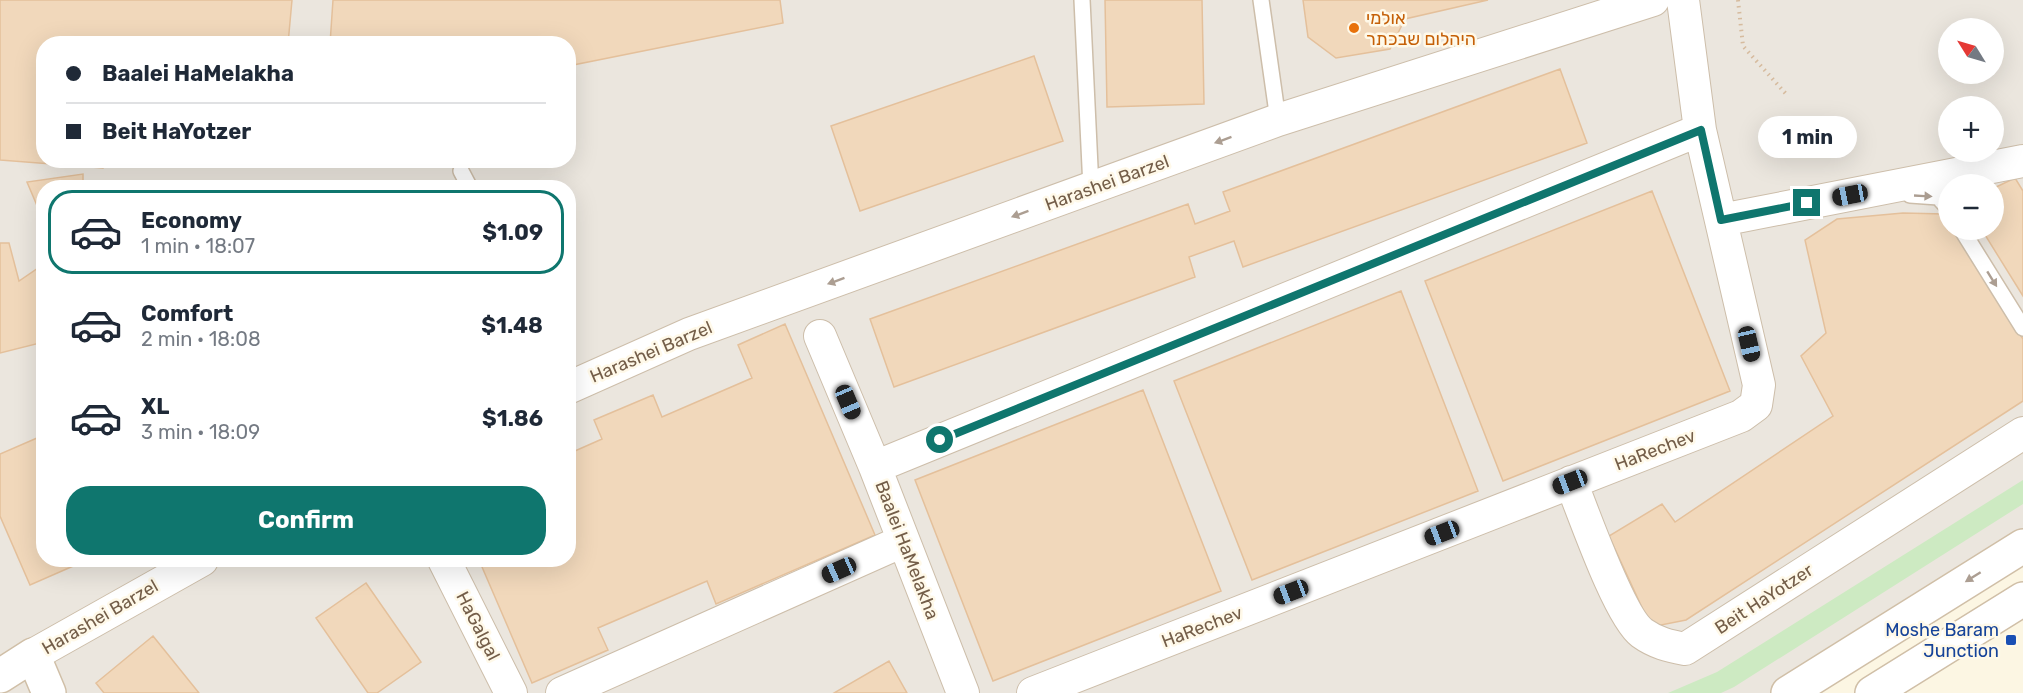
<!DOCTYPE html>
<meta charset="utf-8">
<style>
:root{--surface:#fff;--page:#f2f2f3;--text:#1f2937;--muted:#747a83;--line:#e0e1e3;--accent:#0f766e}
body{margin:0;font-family:Rubik,Heebo,sans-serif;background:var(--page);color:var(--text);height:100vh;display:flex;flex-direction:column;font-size:22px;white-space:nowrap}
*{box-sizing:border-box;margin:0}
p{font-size:20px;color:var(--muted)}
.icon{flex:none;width:33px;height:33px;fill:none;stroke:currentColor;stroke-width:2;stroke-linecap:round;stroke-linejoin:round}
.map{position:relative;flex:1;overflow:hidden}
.panel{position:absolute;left:36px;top:180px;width:540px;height:387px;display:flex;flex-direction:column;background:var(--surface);border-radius:24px;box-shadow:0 6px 24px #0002}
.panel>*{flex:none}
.banner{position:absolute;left:36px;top:36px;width:540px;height:132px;border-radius:24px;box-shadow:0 6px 24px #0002;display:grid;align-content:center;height:132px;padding:0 30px;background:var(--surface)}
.needle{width:39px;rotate:307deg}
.controls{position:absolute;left:1938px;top:18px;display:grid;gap:12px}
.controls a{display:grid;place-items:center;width:66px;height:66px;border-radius:50%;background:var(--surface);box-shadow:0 6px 24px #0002;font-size:30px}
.end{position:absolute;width:27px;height:27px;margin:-14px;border:8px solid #0f766e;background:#fff;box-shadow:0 0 0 3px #fff}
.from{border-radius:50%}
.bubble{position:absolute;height:42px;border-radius:21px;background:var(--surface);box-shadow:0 6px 24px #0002;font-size:20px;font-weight:700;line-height:42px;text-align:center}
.car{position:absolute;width:18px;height:36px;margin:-18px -9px;border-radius:8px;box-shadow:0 0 4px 2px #0007;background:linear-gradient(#222 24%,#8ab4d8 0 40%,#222 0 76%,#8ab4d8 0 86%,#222 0)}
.banner b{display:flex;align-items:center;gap:21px;height:57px;font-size:22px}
.banner b+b{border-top:2px solid var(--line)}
.banner i{width:15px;height:15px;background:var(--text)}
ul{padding:10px 0 0;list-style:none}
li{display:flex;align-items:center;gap:18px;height:84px;margin:0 12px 9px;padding:0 18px;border:3px solid transparent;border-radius:24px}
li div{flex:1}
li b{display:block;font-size:22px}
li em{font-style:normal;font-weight:700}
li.active{border-color:var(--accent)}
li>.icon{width:54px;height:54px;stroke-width:1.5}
.primary-button{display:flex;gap:12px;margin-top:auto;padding:12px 30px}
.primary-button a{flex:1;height:69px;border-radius:24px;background:var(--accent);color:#fff;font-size:24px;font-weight:700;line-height:69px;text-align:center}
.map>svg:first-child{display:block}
.industrial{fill:#ebe6de;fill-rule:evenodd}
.green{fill:#cdeac2}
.building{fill:#f1d8bb;stroke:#e4c09b;stroke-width:1.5}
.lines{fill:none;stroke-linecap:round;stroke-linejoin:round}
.lane-casing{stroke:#cdbeaa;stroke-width:18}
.street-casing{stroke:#cdbeaa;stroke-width:34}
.secondary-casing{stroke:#d0bfa7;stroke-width:36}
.path{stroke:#d6bb9e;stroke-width:4;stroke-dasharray:1.5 4.5;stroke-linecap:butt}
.lane{stroke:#fff;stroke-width:15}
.street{stroke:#fff;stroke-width:32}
.secondary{stroke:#fff;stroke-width:33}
.oneway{fill:#ac9e92}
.route{stroke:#0f766e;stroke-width:8}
.food-dot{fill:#e8710a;stroke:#fff9e9;stroke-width:2}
.transit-dot{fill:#1a4fb4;stroke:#fff9e9;stroke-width:2}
.labels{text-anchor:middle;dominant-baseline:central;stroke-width:5;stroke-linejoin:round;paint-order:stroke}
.food-label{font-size:18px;fill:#c56008;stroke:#fff9e9;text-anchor:start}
.street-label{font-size:18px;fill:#745e49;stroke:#fff9e9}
.transit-label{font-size:18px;fill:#164399;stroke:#fff9e9;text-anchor:end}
</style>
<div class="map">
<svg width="2023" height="693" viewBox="0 0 2023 693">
<rect width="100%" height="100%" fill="#fcf6e3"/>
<path class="industrial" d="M 0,0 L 2023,0 L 2023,537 L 1780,693 L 0,693 ZM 1948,28 L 1994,28 L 1994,74 L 1948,74 ZM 44,44 L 568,44 L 568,160 L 44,160 ZM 1948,106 L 1994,106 L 1994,152 L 1948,152 ZM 1948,184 L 1994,184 L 1994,230 L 1948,230 ZM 44,188 L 568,188 L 568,560 L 44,560 Z"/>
<path class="green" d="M 2023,480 L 2023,504 L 1734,687 L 1721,693 L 1668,693 L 1717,672 Z"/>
<path class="building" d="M 0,0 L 292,0 L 288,44 L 44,44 L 44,160 L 104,160 L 103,168 L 0,160 Z
M 333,0 L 780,0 L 783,23 L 568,66 L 568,44 L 330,44 Z
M 1105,0 L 1202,0 L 1204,104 L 1107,107 Z
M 1303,0 L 1488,0 L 1405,19 L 1390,49 L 1336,58 L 1308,37 Z
M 1034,56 L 1063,141 L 860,211 L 831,126 Z
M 1560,69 L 1587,143 L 1243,267 L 1234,241 L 1189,257 L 1195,277 L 894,387 L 870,319 L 1188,204 L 1195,224 L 1230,211 L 1223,192 Z
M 83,174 L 83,188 L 44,188 L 44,222 L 27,182 Z
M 2015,178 L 2023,191 L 2023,296 L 1982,230 L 1994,230 L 1994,188 Z
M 1652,191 L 1730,391 L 1503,481 L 1425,281 Z
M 1903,213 L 1944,214 L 1948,221 L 1948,230 L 1954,230 L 2023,339 L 2023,401 L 1686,620 L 1651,627 L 1609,536 L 1662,504 L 1675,522 L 1833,416 L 1801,356 L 1826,333 L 1805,240 L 1837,219 Z
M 0,243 L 9,243 L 19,281 L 44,264 L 44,342 L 0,353 Z
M 1401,291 L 1478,491 L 1252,580 L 1174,381 Z
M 785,324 L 875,535 L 716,604 L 707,581 L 598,628 L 608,650 L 532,683 L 479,560 L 568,560 L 568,454 L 602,439 L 594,420 L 653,395 L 662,417 L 752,378 L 738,345 Z
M 1143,390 L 1221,591 L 993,681 L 915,480 Z
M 44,435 L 44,560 L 87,560 L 30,585 L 0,516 L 0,454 Z
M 366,583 L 421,662 L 377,693 L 368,693 L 316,618 Z
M 153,636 L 199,693 L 104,693 L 96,683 Z
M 889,661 L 907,693 L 834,693 Z"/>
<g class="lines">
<defs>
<path id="lane" d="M 1082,0 L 1091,188
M 1261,0 L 1278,120
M 461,171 L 470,188
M 1910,195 L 1938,197 L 1948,208
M 1962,230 L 2023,328"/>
<path id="street" d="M 1721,220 L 2023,161
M 820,336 L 875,467
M 568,388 L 689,334 L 1278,120 L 1653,0
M 1571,482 C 1584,514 1619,616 1642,633 C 1656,643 1669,646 1685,649 L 2023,433
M 444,560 L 511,693
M 33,655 L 202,560
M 562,693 L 903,541
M 963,693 L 875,467 L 1700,130
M 1033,693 L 1741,416 L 1756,405 L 1759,385 L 1700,130 L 1683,0"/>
<path id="secondary" d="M 0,676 L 33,655 L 49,693
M 1788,693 L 2023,546
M 1872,693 L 2023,599"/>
</defs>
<use href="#lane" class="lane-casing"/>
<use href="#street" class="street-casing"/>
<use href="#secondary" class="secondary-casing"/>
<path class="path" d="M 1738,0 L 1743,46 L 1787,95"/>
<use href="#lane" class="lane"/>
<use href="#street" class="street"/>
<use href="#secondary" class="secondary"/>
</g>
<defs><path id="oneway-solid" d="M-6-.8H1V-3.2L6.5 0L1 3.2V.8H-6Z" transform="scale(1.5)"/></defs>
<g class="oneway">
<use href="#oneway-solid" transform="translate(1223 140) rotate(160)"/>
<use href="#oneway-solid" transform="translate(1923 196) rotate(3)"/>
<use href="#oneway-solid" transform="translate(1020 214) rotate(160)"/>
<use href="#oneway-solid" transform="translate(1992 279) rotate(58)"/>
<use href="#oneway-solid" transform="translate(836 281) rotate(160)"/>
<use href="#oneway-solid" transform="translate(1973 577) rotate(148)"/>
</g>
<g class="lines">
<path class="route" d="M 940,440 L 1701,130 L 1721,220 L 1807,203"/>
</g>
<circle class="food-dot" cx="1354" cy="28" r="6"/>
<rect class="transit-dot" x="2005" y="634" width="12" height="12" rx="3"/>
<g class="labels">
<g class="food-label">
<text x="1366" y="18">אולמי<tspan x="1366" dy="21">היהלום שבכתר</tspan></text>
</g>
<g class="street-label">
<text transform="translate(1107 183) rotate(-20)">Harashei Barzel</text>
<text transform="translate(651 352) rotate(-23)">Harashei Barzel</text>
<text transform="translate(1655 450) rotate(-21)">HaRechev</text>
<text transform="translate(907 550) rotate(69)">Baalei HaMelakha</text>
<text transform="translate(1764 599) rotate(-33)">Beit HaYotzer</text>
<text transform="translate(100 617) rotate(-30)">Harashei Barzel</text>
<text transform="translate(478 626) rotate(63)">HaGalgal</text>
<text transform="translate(1202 627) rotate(-21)">HaRechev</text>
</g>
<g class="transit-label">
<text x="1999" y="630">Moshe Baram<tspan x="1999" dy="21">Junction</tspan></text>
</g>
</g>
</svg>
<div class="controls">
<a><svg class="needle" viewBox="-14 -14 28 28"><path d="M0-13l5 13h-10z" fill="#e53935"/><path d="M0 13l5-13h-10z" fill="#747a83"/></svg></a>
<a>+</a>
<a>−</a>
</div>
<i class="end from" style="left:940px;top:440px"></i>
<i class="end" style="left:1807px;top:203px"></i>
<div class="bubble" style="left:1758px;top:116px;width:99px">1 min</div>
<i class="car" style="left:1850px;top:195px;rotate:259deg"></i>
<i class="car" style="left:1749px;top:344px;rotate:167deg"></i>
<i class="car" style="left:848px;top:402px;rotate:157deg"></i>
<i class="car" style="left:1570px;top:482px;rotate:249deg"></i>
<i class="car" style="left:1442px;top:533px;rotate:249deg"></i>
<i class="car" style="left:839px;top:570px;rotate:246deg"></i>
<i class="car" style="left:1291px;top:592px;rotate:249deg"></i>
<div class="banner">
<b><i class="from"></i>Baalei HaMelakha</b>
<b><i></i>Beit HaYotzer</b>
</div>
<section class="panel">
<ul>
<li class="active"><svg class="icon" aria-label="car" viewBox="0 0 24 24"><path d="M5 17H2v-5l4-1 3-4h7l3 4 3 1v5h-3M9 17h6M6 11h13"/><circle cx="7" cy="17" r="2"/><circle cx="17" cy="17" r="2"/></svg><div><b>Economy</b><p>1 min · 18:07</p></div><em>$1.09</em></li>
<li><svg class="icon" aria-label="car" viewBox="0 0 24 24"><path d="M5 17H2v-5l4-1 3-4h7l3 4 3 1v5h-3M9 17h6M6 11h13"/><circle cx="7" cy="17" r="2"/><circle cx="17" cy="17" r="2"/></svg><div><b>Comfort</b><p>2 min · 18:08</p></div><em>$1.48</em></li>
<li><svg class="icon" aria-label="car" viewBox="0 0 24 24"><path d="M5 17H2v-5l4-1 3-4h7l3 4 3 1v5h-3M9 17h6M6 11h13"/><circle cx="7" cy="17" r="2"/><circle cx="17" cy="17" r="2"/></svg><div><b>XL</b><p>3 min · 18:09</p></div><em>$1.86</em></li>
</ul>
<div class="primary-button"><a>Confirm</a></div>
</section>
</div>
